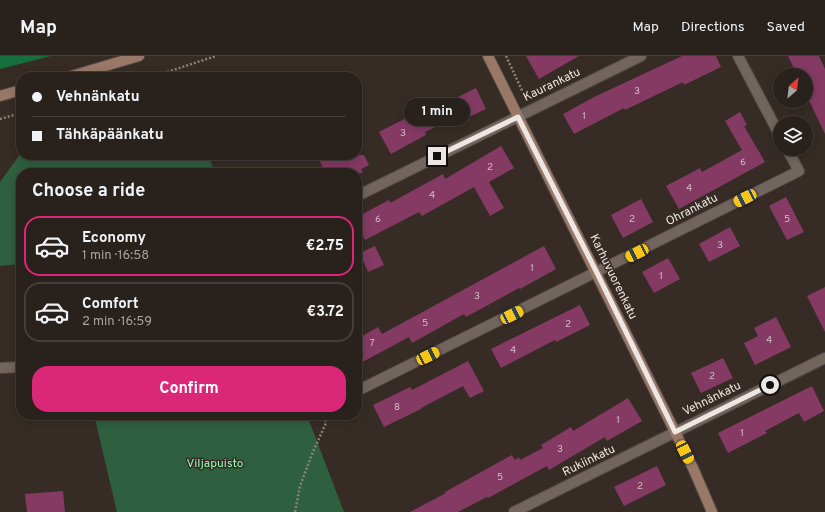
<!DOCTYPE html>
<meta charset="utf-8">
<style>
:root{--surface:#28211c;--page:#342e29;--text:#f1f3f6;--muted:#a5a3a3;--line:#443e3b;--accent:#db2777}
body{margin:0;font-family:Overpass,sans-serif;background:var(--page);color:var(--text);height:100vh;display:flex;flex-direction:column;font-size:15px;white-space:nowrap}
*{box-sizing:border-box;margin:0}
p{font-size:13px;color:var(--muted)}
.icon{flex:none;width:22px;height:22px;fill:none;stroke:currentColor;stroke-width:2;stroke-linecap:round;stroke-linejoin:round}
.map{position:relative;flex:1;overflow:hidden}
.panel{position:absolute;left:16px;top:112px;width:346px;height:252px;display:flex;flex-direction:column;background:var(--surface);border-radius:16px;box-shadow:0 2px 10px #0003,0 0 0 1px var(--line)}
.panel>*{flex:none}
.top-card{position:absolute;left:16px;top:16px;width:346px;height:88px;border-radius:16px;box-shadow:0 2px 10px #0003,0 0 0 1px var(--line);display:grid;align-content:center;height:88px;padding:0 16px;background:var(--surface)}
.needle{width:26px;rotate:28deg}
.controls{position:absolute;left:773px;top:12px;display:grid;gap:8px}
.controls a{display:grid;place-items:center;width:40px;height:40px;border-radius:50%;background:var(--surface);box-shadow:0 2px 10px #0003,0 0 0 1px var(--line);font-size:20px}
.end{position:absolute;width:18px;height:18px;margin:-9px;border:5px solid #ede6e2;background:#111;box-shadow:0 0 0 2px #111}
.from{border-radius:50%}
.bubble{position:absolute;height:28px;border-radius:14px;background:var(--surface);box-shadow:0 2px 10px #0003,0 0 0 1px var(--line);font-size:13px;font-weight:700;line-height:28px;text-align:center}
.car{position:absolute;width:12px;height:24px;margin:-12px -6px;border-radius:5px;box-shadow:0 0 3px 1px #0007;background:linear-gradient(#f5c518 24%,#345 0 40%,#f5c518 0 76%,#345 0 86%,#f5c518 0)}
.top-card b{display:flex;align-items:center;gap:14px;height:38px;font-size:15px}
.top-card b+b{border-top:1px solid var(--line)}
.top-card i{width:10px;height:10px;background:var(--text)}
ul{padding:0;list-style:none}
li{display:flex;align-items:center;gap:12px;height:60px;margin:0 8px 6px;padding:0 8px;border:2px solid var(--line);border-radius:16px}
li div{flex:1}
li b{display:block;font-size:15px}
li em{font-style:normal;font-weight:700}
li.selected{border-color:var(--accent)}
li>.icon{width:36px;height:36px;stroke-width:1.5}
h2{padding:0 16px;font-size:18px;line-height:48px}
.action{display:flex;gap:8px;margin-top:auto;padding:8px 16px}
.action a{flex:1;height:46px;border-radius:16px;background:var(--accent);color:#fff;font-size:16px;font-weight:700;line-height:46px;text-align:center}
header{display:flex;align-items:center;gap:24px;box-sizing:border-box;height:56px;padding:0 20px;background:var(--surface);border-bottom:1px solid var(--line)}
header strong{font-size:19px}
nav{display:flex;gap:22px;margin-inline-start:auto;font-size:14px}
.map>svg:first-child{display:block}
.green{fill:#2e5f3e}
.forest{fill:#176f3d}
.building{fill:#843a63}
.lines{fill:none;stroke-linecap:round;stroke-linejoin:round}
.street-casing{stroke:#534b45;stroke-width:12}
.secondary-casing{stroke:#534b45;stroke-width:12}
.path{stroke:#8a827c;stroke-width:2.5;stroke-dasharray:2 2;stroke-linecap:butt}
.street{stroke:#71655d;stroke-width:10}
.secondary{stroke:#997868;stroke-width:10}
.route{stroke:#ede6e2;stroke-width:5}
.labels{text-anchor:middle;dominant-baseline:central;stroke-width:3;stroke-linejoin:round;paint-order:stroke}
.number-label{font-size:10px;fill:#d3bbc2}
.street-label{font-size:12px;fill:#ede6e2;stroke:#362c25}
.park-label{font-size:12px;fill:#90fcb2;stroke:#362c25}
</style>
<header>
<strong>Map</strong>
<nav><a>Map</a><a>Directions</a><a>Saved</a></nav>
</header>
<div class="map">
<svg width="825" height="456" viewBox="0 0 825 456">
<rect width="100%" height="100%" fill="#362c25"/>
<path class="green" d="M 21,97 L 21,99 L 208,99 L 215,117 L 21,117 L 21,208 L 0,210 L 0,126 Z
M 94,359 L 307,359 L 344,456 L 117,456 Z"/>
<path class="forest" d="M 0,0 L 51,0 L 0,13 Z"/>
<path class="building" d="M 526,0 L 579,0 L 539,23 Z
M 682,0 L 716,0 L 721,11 L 684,29 L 683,26 L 625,54 L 624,52 L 574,78 L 563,58 L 594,41 Z
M 788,0 L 819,0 L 825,13 L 825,78 L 806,38 L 806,19 L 797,19 Z
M 476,32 L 486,53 L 454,68 L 452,63 L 425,76 L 426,79 L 391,98 L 379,76 L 443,43 L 446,47 Z
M 740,56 L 747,69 L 744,70 L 765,106 L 679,153 L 666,130 L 700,112 L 702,116 L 742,94 L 725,65 Z
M 501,90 L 514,112 L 489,126 L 504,152 L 490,160 L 474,131 L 422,160 L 419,156 L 365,184 L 357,167 L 357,161 L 389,144 L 390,147 L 443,118 L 445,123 Z
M 327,99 L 364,99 L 369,109 L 361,113 L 363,117 L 325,117 L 319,103 Z
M 786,141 L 804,176 L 787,184 L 769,150 Z
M 641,143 L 653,166 L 623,182 L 611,159 Z
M 730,171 L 740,190 L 709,206 L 699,188 Z
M 375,190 L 384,209 L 368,216 L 360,197 Z
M 544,190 L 556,213 L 520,233 L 519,232 L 466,261 L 464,258 L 412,287 L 409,281 L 357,309 L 357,283 L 378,271 L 382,278 Z
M 668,202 L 680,223 L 654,237 L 642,216 Z
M 825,231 L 825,276 L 807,240 Z
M 580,249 L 590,269 L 556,286 L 555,284 L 501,312 L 491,293 Z
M 776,261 L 791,291 L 755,309 L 744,287 L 758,280 L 754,272 Z
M 723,302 L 733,322 L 701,337 L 691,317 Z
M 468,305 L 484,335 L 470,342 L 463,330 L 421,352 L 421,353 L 384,371 L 373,349 L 410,331 L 412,334 Z
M 812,330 L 824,355 L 804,366 L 799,357 L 765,375 L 767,377 L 728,397 L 718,377 Z
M 628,342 L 642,365 L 607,385 L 605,381 L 549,414 L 547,410 L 488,442 L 487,441 L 458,456 L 410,456 L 446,437 L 445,436 L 512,399 L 515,404 L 519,401 L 520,404 L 543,392 L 541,389 L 571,371 L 573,375 Z
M 657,410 L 666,429 L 624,450 L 614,431 Z
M 63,435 L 65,456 L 27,456 L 25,438 Z"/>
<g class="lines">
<defs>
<path id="street" d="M 738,0 L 780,80
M 357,140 L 641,0
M 0,312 L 21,311
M 357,335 L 799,115 L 787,93
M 514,456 L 825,302"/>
<path id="secondary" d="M 488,0 L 693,412 L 712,456
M 68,21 L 139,0
M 0,40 L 21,34"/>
</defs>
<use href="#street" class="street-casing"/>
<use href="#secondary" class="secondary-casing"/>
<path class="path" d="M 506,0 L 526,43
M 152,21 L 216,0
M 0,63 L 21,57
M 295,456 L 300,430 L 312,398 L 326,367 L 325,359"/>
<use href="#street" class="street"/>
<use href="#secondary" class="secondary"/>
</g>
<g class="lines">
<path class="route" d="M 437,100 L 518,61 L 597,217 L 675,376 L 770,329"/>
</g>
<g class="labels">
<g class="number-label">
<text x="637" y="35">3</text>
<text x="584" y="60">1</text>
<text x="403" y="77">3</text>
<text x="743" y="106">6</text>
<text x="490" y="111">2</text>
<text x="689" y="132">4</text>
<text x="432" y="139">4</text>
<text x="378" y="163">6</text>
<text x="632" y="163">2</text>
<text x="787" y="163">5</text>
<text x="720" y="189">3</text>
<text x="532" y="212">1</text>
<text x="661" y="220">1</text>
<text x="477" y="240">3</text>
<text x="425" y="267">5</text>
<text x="568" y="268">2</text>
<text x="769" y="284">4</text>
<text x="372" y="287">7</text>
<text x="513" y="294">4</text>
<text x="712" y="320">2</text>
<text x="397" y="351">8</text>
<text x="618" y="364">1</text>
<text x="742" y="377">1</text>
<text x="560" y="393">3</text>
<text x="500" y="421">5</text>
<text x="640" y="430">2</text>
</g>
<g class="street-label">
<text transform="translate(552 29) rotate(-26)">Kaurankatu</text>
<text transform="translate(692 154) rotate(-27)">Ohrankatu</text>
<text transform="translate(613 221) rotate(64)">Karhuvuorenkatu</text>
<text transform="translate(712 343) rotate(-26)">Vehnänkatu</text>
<text transform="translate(589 405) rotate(-26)">Rukiinkatu</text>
</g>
<g class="park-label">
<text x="215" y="408">Viljapuisto</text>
</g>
</g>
</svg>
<div class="controls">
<a><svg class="needle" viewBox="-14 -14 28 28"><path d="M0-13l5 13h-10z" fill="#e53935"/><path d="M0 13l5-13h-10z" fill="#a5a3a3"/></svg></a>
<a><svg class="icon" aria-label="layers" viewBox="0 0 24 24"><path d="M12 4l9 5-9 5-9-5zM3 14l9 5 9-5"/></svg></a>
</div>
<i class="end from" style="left:770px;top:329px"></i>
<i class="end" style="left:437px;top:100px"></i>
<div class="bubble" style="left:404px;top:42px;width:66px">1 min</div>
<i class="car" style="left:745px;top:142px;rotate:243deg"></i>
<i class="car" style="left:637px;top:197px;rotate:243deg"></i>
<i class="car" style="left:512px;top:259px;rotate:64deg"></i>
<i class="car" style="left:428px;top:300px;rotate:64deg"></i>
<i class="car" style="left:685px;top:396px;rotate:153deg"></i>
<div class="top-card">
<b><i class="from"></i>Vehnänkatu</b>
<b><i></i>Tähkäpäänkatu</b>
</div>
<section class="panel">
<h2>Choose a ride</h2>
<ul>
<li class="selected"><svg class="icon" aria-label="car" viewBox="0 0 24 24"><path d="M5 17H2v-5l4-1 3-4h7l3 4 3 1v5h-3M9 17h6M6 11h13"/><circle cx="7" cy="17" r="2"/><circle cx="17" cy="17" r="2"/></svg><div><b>Economy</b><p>1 min · 16:58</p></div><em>€2.75</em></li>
<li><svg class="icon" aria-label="car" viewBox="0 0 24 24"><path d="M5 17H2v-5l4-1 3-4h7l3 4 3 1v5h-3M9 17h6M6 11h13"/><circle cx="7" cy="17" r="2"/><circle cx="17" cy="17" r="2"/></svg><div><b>Comfort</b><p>2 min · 16:59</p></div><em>€3.72</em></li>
</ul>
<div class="action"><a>Confirm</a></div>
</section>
</div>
